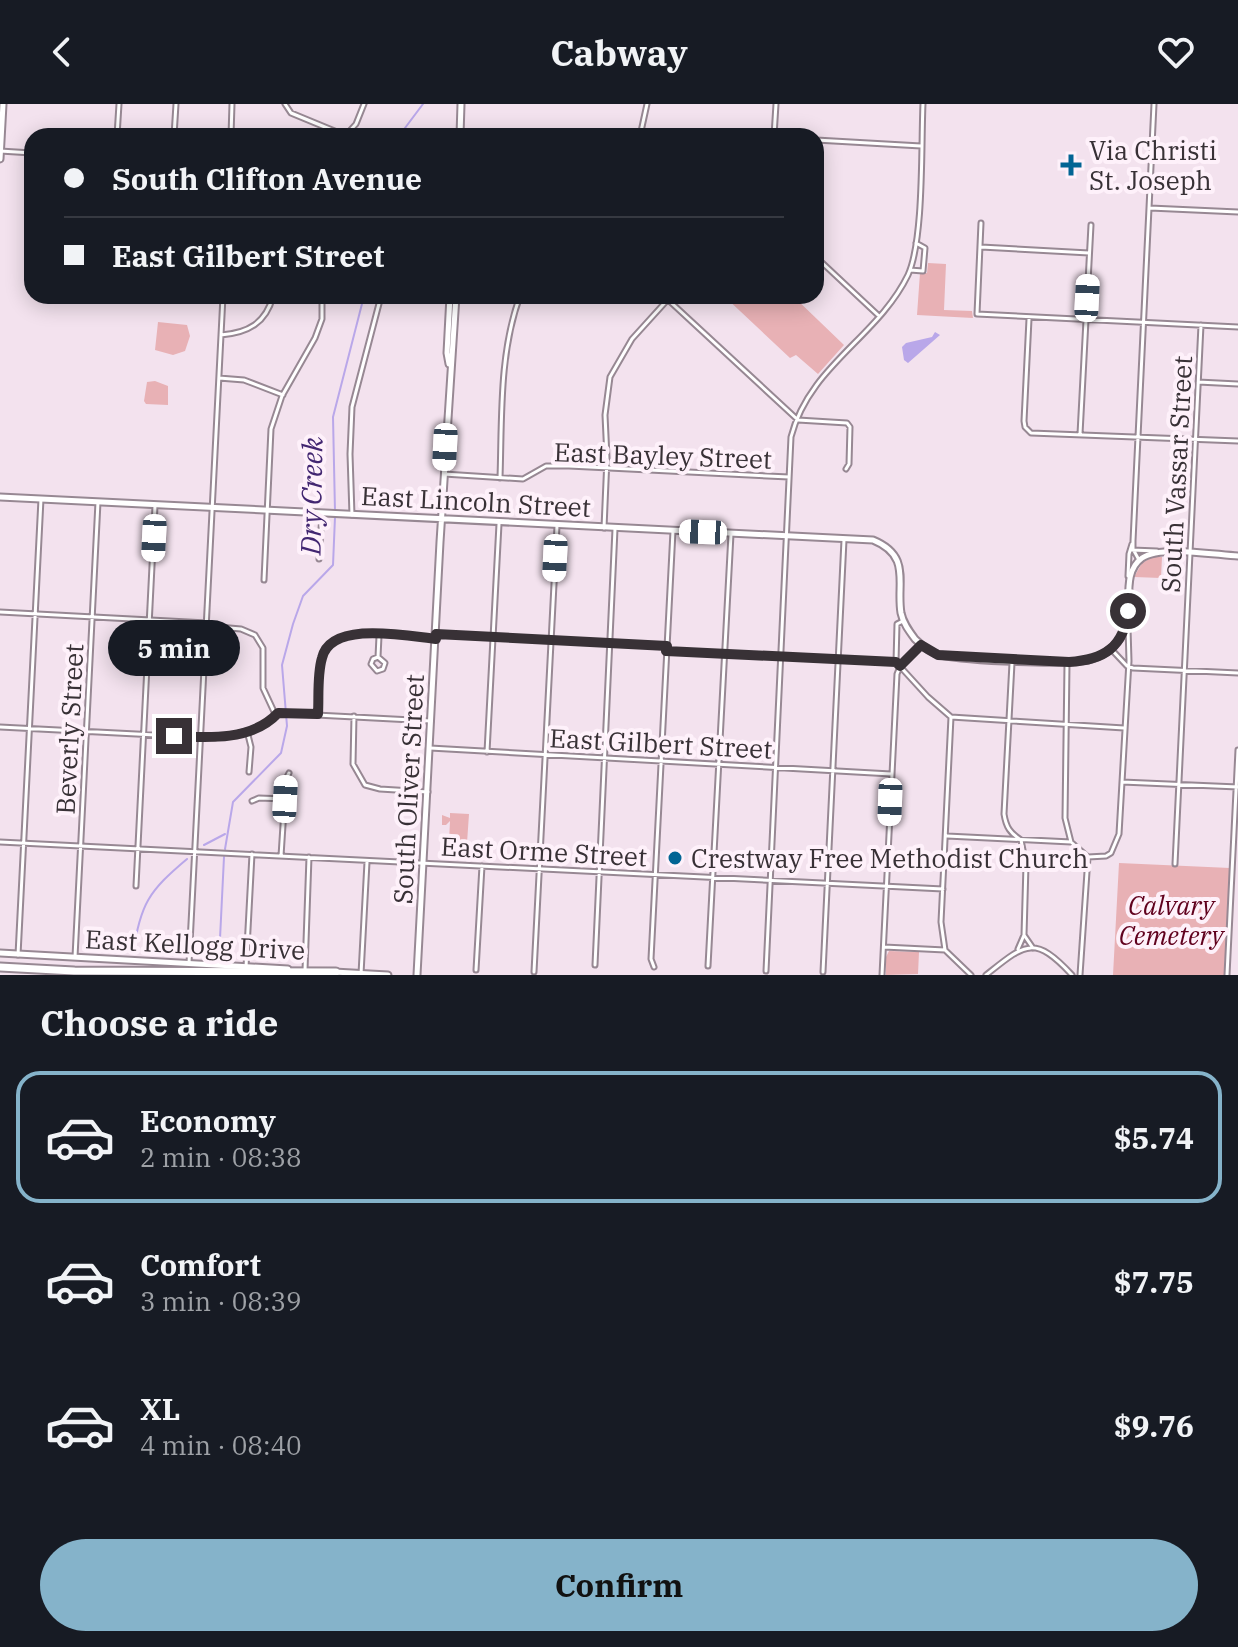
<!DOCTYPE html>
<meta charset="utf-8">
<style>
:root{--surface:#171b24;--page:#20242c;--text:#f1f3f6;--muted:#9ea1a6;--line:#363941;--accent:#85b3ca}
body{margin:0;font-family:"IBM Plex Serif",serif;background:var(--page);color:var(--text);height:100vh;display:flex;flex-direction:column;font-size:30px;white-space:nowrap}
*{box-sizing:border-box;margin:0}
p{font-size:26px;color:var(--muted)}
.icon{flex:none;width:44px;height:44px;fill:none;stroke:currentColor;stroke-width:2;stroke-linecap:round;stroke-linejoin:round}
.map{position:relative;height:871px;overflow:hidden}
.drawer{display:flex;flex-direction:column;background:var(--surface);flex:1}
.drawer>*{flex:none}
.hud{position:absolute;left:24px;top:24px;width:800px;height:176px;border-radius:24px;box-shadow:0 4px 20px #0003;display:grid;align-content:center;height:176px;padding:0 40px;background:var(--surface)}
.end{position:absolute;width:36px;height:36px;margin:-18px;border:10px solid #383136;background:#fff;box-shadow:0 0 0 4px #fff}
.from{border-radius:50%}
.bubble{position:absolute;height:56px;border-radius:28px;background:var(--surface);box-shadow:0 4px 20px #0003;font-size:26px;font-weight:700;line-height:56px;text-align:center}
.car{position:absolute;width:24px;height:48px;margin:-24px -12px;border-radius:10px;box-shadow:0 0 6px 2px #0007;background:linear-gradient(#fff 24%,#345 0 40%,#fff 0 76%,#345 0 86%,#fff 0)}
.hud b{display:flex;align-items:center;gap:28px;height:76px;font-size:30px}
.hud b+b{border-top:2px solid var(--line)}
.hud i{width:20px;height:20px;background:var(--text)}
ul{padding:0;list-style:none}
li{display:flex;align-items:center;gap:24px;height:132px;margin:0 16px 12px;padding:0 24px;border:4px solid transparent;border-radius:24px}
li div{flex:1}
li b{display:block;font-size:30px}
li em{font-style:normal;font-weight:700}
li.active{border-color:var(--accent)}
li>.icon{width:72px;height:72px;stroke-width:1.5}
h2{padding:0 40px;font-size:36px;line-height:96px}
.action{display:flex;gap:16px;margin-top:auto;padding:16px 40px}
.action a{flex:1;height:92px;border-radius:48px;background:var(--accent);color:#111;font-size:32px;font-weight:700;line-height:92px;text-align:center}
header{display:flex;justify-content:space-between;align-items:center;height:104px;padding:0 40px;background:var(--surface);font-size:36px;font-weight:700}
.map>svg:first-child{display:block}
.green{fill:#e8b1b5}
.water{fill:#b9a7e9}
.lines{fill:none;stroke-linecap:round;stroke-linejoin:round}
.stream{stroke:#b9a7e9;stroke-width:2}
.street-casing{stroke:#978893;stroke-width:7}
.secondary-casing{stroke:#978893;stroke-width:9}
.highway-casing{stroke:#978893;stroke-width:11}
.street{stroke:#fff;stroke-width:3}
.secondary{stroke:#fff;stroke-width:5}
.highway{stroke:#fff;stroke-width:7}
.route{stroke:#383136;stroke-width:10}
.poi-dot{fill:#026594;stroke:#fef1fa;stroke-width:3}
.labels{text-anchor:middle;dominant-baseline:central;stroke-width:8;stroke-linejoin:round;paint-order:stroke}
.poi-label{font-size:26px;fill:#383136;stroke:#fef1fa;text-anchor:start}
.street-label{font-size:26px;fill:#383136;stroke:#fef1fa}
.park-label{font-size:26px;font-style:italic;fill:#60011d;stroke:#fef1fa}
.water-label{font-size:28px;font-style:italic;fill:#422671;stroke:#fef1fa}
</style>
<header><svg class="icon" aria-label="back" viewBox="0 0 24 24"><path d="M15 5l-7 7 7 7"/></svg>Cabway<svg class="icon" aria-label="heart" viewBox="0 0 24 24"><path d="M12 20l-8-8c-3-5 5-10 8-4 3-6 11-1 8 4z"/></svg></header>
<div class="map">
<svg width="1238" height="871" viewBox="0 0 1238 871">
<rect width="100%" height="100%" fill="#f3e2ee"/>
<path class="green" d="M 928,159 L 946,160 L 944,206 L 972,207 L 973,214 L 917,211 L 920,169 L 927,169 Z
M 724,192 L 793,192 L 844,241 L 818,270 L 796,251 L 790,254 Z
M 158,218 L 187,221 L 190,232 L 185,247 L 173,251 L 155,246 Z
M 155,277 L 168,282 L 168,301 L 146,300 L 144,297 L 147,278 Z
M 1153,453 L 1162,453 L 1161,474 L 1134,473 L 1142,459 Z
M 450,709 L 469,710 L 467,739 L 449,738 L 450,717 L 446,721 L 442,721 L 442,711 L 450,714 Z
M 1119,759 L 1230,764 L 1224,871 L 1113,871 Z
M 889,847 L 919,848 L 918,870 L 886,871 L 886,853 Z"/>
<path class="water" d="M 935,228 L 940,231 L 908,259 L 904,256 L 902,243 L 906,239 L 932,233 Z"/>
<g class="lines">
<path class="stream" d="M 399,32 L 423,0
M 335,407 L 333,313 L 364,192
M 204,741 L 225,730
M 225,745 L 233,698 L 281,649 L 287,622 L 282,561 L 293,520 L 303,492 L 333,461 L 335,413
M 133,850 C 140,800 149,787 187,755
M 219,855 L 224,753"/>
<defs>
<path id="street" d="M 285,0 L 291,9 L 337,28 L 341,32
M 697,29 L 739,32
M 117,32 L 119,0
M 174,32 L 176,0
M 231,32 L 232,0
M 345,32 L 356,20 L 364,0
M 640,32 L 647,0
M 774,32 L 776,0
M 816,36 L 921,42
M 0,47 L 32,49
M 1150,104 L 1238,108
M 981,119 L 977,210 L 1238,223
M 981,143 L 1089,149
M 816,153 L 879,212
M 910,166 L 923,167 L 925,144 L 916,139
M 664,192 L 798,316 L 847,319 L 850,323 L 849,360 L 846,365
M 1029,215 L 1024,317 L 1025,323 L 1031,329 L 1238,337
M 221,231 C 248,229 266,219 273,192
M 219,274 L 244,276 L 283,291
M 1198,278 L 1238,280
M 1080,330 L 1091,121
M 444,370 L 523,375 L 546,362 L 569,362 L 789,373
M 500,374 C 502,314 499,249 520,192
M 352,411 L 350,350 L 352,303 L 381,192
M 604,424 L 607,354 L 605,311 L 610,273 L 632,235 L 671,192
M 1132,446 L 1157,447
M 319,455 L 322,410
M 1139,456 L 1133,445 L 1133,437 L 1154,0
M 1128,472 L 1129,450 L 1132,440
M 264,476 L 271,325 L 282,292 L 315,234 L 322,215 L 322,192
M 0,508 L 207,519
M 207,522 L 241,525 L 255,531 L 263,544 L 263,584 L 276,612
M 436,530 L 667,542
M 1111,545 L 1127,562 L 1133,564 L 1238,569
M 668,547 L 896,558
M 378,553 L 373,555 L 371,560 L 377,567 L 383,565 L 385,559 L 378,553 L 379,532
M 896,558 L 928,593 L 951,613 L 1124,624
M 896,558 L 897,520 L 903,517
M 1012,559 L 1004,710 C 1006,723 1010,729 1021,736 L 1026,761 L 1024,831
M 1067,560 L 1065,714 L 1071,738 L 1088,753 L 1080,871
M 318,609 C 319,592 317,570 322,553 C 333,516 406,533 436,535
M 354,612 L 353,660 L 365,681 L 380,685 L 428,688
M 951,613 L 941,818 L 945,846 L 971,871
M 0,623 L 214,634 C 237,630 262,626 278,609 L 431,617
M 247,627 L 251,643 L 249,668
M 430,644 L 891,670
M 487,648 L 499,420
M 1122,678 L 1238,683
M 252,697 L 259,694 L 285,695
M 947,732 L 1071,738
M 0,738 L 943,785
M 281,752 L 286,675 L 289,669
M 1088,753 L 1106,752 L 1111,749 L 1119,730 L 1129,557 L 1128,524
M 1175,760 L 1201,221
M 136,782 L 155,402
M 884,843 L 945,846
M 1018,845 L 1024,831 L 1033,844
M 18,851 L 41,395
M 75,853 L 98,398
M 189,859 L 223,192
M 595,861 L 615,425
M 708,862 L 731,430
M 246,863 L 252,750
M 654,863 L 651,855 L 673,427
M 305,866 L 309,753
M 476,866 L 482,762
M 766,867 L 791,333 C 809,262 878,233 908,171 C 924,136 921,42 923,0
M 534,868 L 557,422
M 823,868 L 844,436
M 361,870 L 367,758
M 882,871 L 897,570 L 901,560 L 921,541
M 986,871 C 1025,840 1034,830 1072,871
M 1227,871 L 1238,646"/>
<path id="secondary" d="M 460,32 L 461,0
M 0,55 L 3,0
M 449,260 L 447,249 L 450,192
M 0,393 L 873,436 C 912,452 896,479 901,509 C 903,519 909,527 915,535 C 922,542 931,549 940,551 C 965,556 1071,562 1092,555 C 1106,551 1121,538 1126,523 C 1133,501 1121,469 1142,454 C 1160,441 1216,451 1238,452
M 0,849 L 288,865
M 334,868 L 388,871
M 417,871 L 440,438 L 456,192"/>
<path id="highway" d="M 0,863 L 74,867
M 72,867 L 336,868"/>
</defs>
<use href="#street" class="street-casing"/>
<use href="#secondary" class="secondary-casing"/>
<use href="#highway" class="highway-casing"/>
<use href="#street" class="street"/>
<use href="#secondary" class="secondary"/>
<use href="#highway" class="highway"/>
</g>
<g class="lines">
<path class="route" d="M 174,632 C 208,634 252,637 278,609 L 318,610 C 319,592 317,571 322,554 C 331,516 407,532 436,535 L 436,530 L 667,542 L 666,547 L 896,558 L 900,562 L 921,541 L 938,551 L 1069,558 C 1104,556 1124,543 1128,507"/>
</g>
<g class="poi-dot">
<path d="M1067 49h8v8h8v8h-8v8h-8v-8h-8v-8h8z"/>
<circle cx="675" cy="754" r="8"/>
</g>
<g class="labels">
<g class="poi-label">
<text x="1089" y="46">Via Christi<tspan x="1089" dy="30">St. Joseph</tspan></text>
<text x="691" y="754">Crestway Free Methodist Church</text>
</g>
<g class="street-label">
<text transform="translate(663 351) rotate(2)">East Bayley Street</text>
<text transform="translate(1176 370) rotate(-87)">South Vassar Street</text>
<text transform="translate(476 397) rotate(3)">East Lincoln Street</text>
<text transform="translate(69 625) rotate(-87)">Beverly Street</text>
<text transform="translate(661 639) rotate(3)">East Gilbert Street</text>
<text transform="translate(408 685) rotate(-87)">South Oliver Street</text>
<text transform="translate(544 747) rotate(3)">East Orme Street</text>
<text transform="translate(195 840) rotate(3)">East Kellogg Drive</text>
</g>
<g class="park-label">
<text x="1171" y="801">Calvary<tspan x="1171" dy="30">Cemetery</tspan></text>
</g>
<g class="water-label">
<text transform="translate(311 392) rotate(-89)">Dry Creek</text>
</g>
</g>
</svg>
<i class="end from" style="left:1128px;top:507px"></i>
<i class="end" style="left:174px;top:632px"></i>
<div class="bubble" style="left:108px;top:516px;width:132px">5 min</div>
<i class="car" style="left:1087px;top:194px;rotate:3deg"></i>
<i class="car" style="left:445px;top:343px;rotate:183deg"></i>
<i class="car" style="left:703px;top:428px;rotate:272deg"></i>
<i class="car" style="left:154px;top:434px;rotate:183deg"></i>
<i class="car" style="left:555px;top:454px;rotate:183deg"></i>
<i class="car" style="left:285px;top:695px;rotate:3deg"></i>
<i class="car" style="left:890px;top:698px;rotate:182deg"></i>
<div class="hud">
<b><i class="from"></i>South Clifton Avenue</b>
<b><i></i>East Gilbert Street</b>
</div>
</div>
<section class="drawer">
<h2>Choose a ride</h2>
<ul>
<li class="active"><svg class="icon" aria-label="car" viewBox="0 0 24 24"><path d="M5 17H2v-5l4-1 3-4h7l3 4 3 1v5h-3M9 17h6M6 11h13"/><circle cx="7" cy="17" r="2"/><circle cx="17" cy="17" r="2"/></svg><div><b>Economy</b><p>2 min · 08:38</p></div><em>$5.74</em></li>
<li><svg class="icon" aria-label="car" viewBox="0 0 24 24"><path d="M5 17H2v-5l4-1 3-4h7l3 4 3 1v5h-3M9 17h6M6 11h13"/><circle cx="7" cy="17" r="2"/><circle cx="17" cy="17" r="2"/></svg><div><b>Comfort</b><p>3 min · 08:39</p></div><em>$7.75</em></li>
<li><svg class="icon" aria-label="car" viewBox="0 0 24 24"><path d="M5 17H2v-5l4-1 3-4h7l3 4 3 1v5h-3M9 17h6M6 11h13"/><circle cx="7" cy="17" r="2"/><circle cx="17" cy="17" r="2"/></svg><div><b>XL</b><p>4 min · 08:40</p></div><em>$9.76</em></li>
</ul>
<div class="action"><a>Confirm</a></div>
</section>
